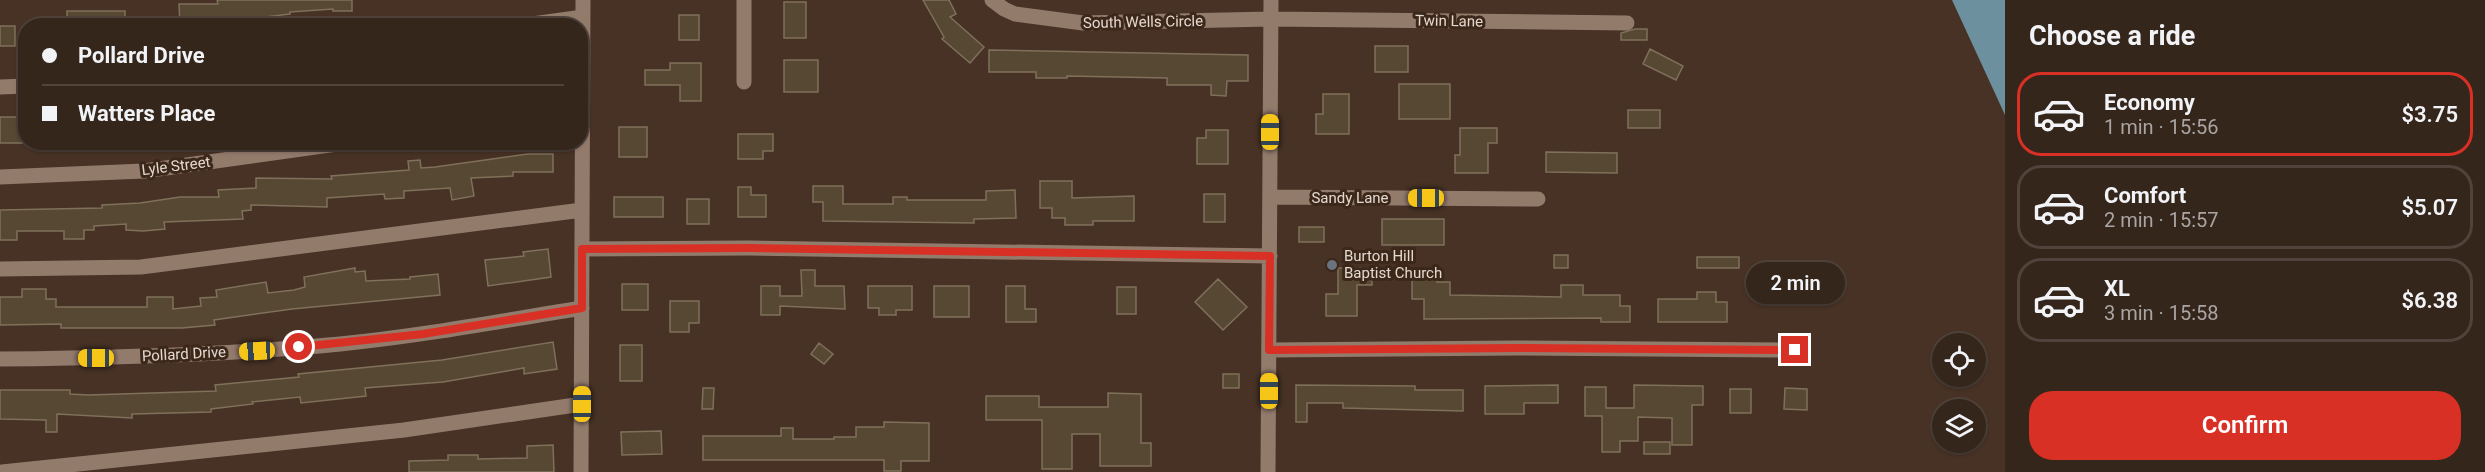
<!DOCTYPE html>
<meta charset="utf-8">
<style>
:root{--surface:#35261c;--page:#403229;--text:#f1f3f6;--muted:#aaa5a3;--line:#4f433b;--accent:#d93025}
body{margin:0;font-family:Roboto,sans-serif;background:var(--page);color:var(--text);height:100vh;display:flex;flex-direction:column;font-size:22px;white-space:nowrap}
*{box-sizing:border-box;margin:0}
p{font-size:20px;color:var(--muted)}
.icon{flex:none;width:33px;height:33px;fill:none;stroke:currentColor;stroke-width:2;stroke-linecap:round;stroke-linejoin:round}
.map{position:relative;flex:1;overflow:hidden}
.drawer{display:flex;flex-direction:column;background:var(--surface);width:480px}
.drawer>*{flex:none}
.top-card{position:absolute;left:18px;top:18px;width:570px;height:132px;border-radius:24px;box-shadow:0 2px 4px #0004,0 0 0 2px var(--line);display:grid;align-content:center;height:132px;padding:0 24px;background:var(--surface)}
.buttons{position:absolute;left:1932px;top:333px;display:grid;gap:12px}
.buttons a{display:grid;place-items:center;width:54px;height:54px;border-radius:50%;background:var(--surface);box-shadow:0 2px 4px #0004,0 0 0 2px var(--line);font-size:30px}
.end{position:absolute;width:27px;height:27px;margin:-14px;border:8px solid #d93025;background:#fff;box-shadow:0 0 0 3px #fff}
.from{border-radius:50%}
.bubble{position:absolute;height:42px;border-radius:21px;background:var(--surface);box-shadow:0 2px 4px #0004,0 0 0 2px var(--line);font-size:20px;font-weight:600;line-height:42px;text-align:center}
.car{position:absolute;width:18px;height:36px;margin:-18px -9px;border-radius:8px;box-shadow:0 0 4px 2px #0007;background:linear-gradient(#f5c518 24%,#345 0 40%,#f5c518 0 76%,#345 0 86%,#f5c518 0)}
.top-card b{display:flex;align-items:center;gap:21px;height:57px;font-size:22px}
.top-card b+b{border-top:2px solid var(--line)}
.top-card i{width:15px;height:15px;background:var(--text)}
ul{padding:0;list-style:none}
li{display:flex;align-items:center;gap:18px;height:84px;margin:0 12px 9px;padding:0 12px;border:3px solid var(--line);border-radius:24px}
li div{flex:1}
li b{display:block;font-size:22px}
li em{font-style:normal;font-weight:600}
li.on{border-color:var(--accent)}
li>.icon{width:54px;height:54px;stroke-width:1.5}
h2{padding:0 24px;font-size:27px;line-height:72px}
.button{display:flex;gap:12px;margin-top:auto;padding:12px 24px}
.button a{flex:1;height:69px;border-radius:24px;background:var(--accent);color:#fff;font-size:24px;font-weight:600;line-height:69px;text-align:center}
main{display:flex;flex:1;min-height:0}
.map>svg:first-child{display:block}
.water{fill:#6c909d}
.building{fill:#564833;stroke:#7f705a;stroke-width:1.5}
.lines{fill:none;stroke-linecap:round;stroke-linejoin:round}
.minor{stroke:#937b6c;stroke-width:15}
.route{stroke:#d93025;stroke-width:8}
.worship-dot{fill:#6b7280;stroke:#3c281b;stroke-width:2}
.labels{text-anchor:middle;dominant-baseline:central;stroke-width:6;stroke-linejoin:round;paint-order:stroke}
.street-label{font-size:15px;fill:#e5d8cf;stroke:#3c281b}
.poi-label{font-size:15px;fill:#e5d8cf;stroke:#3c281b;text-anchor:start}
</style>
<main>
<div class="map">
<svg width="2005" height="472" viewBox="0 0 2005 472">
<rect width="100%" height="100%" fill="#473225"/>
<path class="water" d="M 1952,0 L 2005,0 L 2005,115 Z"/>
<path class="building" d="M 217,0 L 352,0 L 352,11 L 333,11 L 333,9 L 290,12 L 290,14 L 212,23 L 212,26 L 180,26 L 179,4 L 218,4 Z
M 923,0 L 949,0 L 956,14 L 950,17 L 984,47 L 970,63 L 942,39 L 944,37 Z
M 784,2 L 806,2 L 806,38 L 784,38 Z
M 67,11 L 125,11 L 125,26 L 67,26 Z
M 679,15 L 699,15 L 699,40 L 679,40 Z
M 0,26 L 15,26 L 15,46 L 0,46 Z
M 1635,29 L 1647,29 L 1647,40 L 1621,40 L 1621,33 Z
M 1375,46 L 1408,46 L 1408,72 L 1375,72 Z
M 1650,49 L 1683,66 L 1676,80 L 1643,64 Z
M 989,50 L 1248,55 L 1248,81 L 1227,81 L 1226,96 L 1211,95 L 1211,85 L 1167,85 L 1167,78 L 1067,76 L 1067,78 L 1036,78 L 1036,72 L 989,72 Z
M 784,60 L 818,60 L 818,92 L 784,92 Z
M 670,63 L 701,63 L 701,101 L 680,101 L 680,85 L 645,85 L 645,70 L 670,70 Z
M 1399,84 L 1450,84 L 1450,119 L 1399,119 Z
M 1323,94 L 1349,94 L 1349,134 L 1316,134 L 1316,114 L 1323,114 Z
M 1628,110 L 1660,110 L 1660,128 L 1628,128 Z
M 0,117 L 18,117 L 18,122 L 26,122 L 26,143 L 0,143 Z
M 619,127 L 647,127 L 647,157 L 619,157 Z
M 1460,128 L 1497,128 L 1497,143 L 1488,143 L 1488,173 L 1455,173 L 1455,155 L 1460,155 Z
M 1206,130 L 1228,130 L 1228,164 L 1197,164 L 1197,138 L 1206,138 Z
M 738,134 L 773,134 L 773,151 L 763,151 L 763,159 L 738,159 Z
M 1546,152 L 1617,153 L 1617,173 L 1546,172 Z
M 528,154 L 553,154 L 553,172 L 513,172 L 513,176 L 471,178 L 474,196 L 452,200 L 450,188 L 404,191 L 404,198 L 385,199 L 384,194 L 327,198 L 327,207 L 251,205 L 251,210 L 242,211 L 243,219 L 164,222 L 165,229 L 143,231 L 126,230 L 126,224 L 94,226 L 94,230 L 84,230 L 84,239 L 64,239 L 64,231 L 17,231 L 17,240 L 0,240 L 0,210 L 102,208 L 102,205 L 140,203 L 180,197 L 219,197 L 218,190 L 256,188 L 256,178 L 332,179 L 331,176 L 409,170 L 408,161 L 420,160 L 421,168 L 435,167 Z
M 1040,181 L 1072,181 L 1072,198 L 1134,196 L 1134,221 L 1093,221 L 1093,225 L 1065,225 L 1065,218 L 1052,218 L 1052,208 L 1040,208 Z
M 813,186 L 843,186 L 843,204 L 893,204 L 893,197 L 907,197 L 907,200 L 986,200 L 986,191 L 1015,190 L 1016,218 L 974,219 L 974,223 L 823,221 L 823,202 L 813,202 Z
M 738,187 L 751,187 L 751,195 L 766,195 L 766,217 L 738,217 Z
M 1204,194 L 1225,194 L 1225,222 L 1204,222 Z
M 614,197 L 663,197 L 663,217 L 614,217 Z
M 687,199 L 709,199 L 709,224 L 687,224 Z
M 1382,219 L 1444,219 L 1444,245 L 1382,245 Z
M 1299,227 L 1324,227 L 1324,242 L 1299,242 Z
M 548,249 L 551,277 L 488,286 L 485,260 L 524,256 L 523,252 Z
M 1554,255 L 1568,255 L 1568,268 L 1554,268 Z
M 1697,257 L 1739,257 L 1739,268 L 1697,268 Z
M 355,268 L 355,272 L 365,271 L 366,281 L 410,279 L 410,277 L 438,274 L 440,295 L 292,309 L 214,320 L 215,325 L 182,328 L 61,328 L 61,324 L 0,325 L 0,297 L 22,297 L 22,289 L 46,289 L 46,299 L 56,299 L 56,307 L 147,307 L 147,297 L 173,297 L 173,309 L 201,306 L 200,298 L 217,297 L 216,290 L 266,282 L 268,293 L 294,290 L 305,287 L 304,277 Z
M 1338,268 L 1372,268 L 1372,285 L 1357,285 L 1357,316 L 1326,316 L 1326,294 L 1338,294 Z
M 801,270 L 815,270 L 815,286 L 844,286 L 845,309 L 780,306 L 780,315 L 761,315 L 761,286 L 780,286 L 780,296 L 802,296 Z
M 1412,272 L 1437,272 L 1437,282 L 1450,282 L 1450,295 L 1561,297 L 1561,285 L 1583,285 L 1583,295 L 1620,295 L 1620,306 L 1630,306 L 1630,322 L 1601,322 L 1601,318 L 1424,319 L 1424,299 L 1412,299 Z
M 1218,279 L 1247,307 L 1223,330 L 1195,302 Z
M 622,284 L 648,284 L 648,310 L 622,310 Z
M 868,286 L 912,286 L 912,310 L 896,310 L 896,315 L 879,315 L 879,308 L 868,308 Z
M 934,286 L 969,286 L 969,317 L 934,317 Z
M 1006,286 L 1025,286 L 1025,309 L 1036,309 L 1036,322 L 1006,322 Z
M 1117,287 L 1136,287 L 1136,314 L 1117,314 Z
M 1697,292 L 1716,292 L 1716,302 L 1727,302 L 1727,322 L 1658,322 L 1658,299 L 1697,299 Z
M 670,301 L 699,301 L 699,323 L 689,323 L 689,332 L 670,332 Z
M 553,342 L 557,369 L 524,374 L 524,368 L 443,382 L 365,388 L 366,396 L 301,403 L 300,397 L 252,402 L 253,404 L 211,409 L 211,412 L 132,414 L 132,418 L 57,414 L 57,432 L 46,432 L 46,420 L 0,419 L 0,390 L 70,390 L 70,394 L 88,395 L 216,391 L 215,385 L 299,377 L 298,374 L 442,360 Z
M 819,343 L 833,354 L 824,364 L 811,354 Z
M 620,345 L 642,345 L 642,381 L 620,381 Z
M 1223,374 L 1239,374 L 1239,388 L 1223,388 Z
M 1296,385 L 1415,386 L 1415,390 L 1463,390 L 1463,411 L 1343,408 L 1343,403 L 1307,403 L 1307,422 L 1296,422 Z
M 1558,385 L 1558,403 L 1524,403 L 1524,414 L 1485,414 L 1485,386 Z
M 1634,385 L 1703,386 L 1703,405 L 1692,405 L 1692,445 L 1672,445 L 1672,418 L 1638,417 L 1638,441 L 1620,441 L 1620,452 L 1602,452 L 1602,416 L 1585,416 L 1585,387 L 1606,387 L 1606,408 L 1634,408 Z
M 703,388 L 714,388 L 713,409 L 702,409 Z
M 1785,388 L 1807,389 L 1807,410 L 1784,409 Z
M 1730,389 L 1751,389 L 1751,413 L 1730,413 Z
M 1108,393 L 1141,394 L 1141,443 L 1151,443 L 1151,466 L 1100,466 L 1100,434 L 1072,434 L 1072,469 L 1042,469 L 1042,420 L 986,420 L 986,396 L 1039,396 L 1039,407 L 1108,407 Z
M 884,422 L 929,423 L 929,461 L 901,461 L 901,471 L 884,471 L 884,460 L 703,460 L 703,436 L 781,436 L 781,428 L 793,428 L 793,439 L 834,439 L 834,437 L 856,437 L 856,427 L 884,427 Z
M 661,431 L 662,454 L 622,455 L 621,432 Z
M 1644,442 L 1670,442 L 1670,454 L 1644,454 Z
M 553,445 L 554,472 L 409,472 L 409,461 L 448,460 L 448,455 L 478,455 L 478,459 L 527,458 L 527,446 Z"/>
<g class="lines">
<path class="minor" d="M 744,0 L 744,82
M 992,0 L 1004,9 L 1015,14 L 1083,23 L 1271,19 L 1627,23
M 518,26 L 583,17
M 0,87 L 26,86
M 0,177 L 144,171 L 351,142
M 1270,197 L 1538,199
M 582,249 L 749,248 L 1270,256
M 0,269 L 141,267 L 582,210
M 1269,350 L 1517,348 L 1795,350
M 0,359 C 113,358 227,355 340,344 C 421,336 501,321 582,308
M 2,472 L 404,430 L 582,404
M 581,472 L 583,0
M 1268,472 L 1271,0"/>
</g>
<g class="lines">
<path class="route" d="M 299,347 L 423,334 L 582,308 L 582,249 L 749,248 L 1270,256 L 1269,350 L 1517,348 L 1795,350"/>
</g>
<circle class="worship-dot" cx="1332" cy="265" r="6"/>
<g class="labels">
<g class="street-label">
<text transform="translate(1449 21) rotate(1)">Twin Lane</text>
<text transform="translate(1143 22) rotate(-1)">South Wells Circle</text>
<text transform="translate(176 166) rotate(-7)">Lyle Street</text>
<text x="1350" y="198">Sandy Lane</text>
<text transform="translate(184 354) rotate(-3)">Pollard Drive</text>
</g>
<g class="poi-label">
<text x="1344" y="256">Burton Hill<tspan x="1344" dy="17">Baptist Church</tspan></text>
</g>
</g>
</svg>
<div class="buttons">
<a><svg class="icon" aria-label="locate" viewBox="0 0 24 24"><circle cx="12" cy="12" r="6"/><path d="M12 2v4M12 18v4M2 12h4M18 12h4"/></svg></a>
<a><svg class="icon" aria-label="layers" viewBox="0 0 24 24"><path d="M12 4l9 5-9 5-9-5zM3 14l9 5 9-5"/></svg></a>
</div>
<i class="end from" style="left:299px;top:347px"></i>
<i class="end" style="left:1795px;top:350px"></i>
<div class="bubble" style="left:1746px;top:262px;width:99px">2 min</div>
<i class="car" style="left:1270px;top:132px;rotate:0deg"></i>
<i class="car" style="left:1426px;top:198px;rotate:270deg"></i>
<i class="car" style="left:257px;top:351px;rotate:267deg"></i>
<i class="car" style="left:96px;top:358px;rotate:270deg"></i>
<i class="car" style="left:1269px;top:391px;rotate:0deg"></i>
<i class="car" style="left:582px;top:404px;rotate:0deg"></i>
<div class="top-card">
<b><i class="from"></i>Pollard Drive</b>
<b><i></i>Watters Place</b>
</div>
</div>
<section class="drawer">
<h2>Choose a ride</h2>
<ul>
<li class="on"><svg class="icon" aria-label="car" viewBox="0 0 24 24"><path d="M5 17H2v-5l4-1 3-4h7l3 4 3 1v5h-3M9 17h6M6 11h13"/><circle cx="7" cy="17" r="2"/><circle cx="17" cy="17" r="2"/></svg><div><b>Economy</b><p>1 min · 15:56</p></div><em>$3.75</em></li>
<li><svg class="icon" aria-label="car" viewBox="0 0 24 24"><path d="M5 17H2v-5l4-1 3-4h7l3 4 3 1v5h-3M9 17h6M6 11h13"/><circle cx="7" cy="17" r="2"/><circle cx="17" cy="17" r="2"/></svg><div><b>Comfort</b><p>2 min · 15:57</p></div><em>$5.07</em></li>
<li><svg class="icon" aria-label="car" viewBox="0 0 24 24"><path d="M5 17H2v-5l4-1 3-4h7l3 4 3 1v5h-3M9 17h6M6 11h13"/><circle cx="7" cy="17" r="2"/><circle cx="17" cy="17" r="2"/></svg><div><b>XL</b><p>3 min · 15:58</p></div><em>$6.38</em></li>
</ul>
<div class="button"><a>Confirm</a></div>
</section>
</main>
